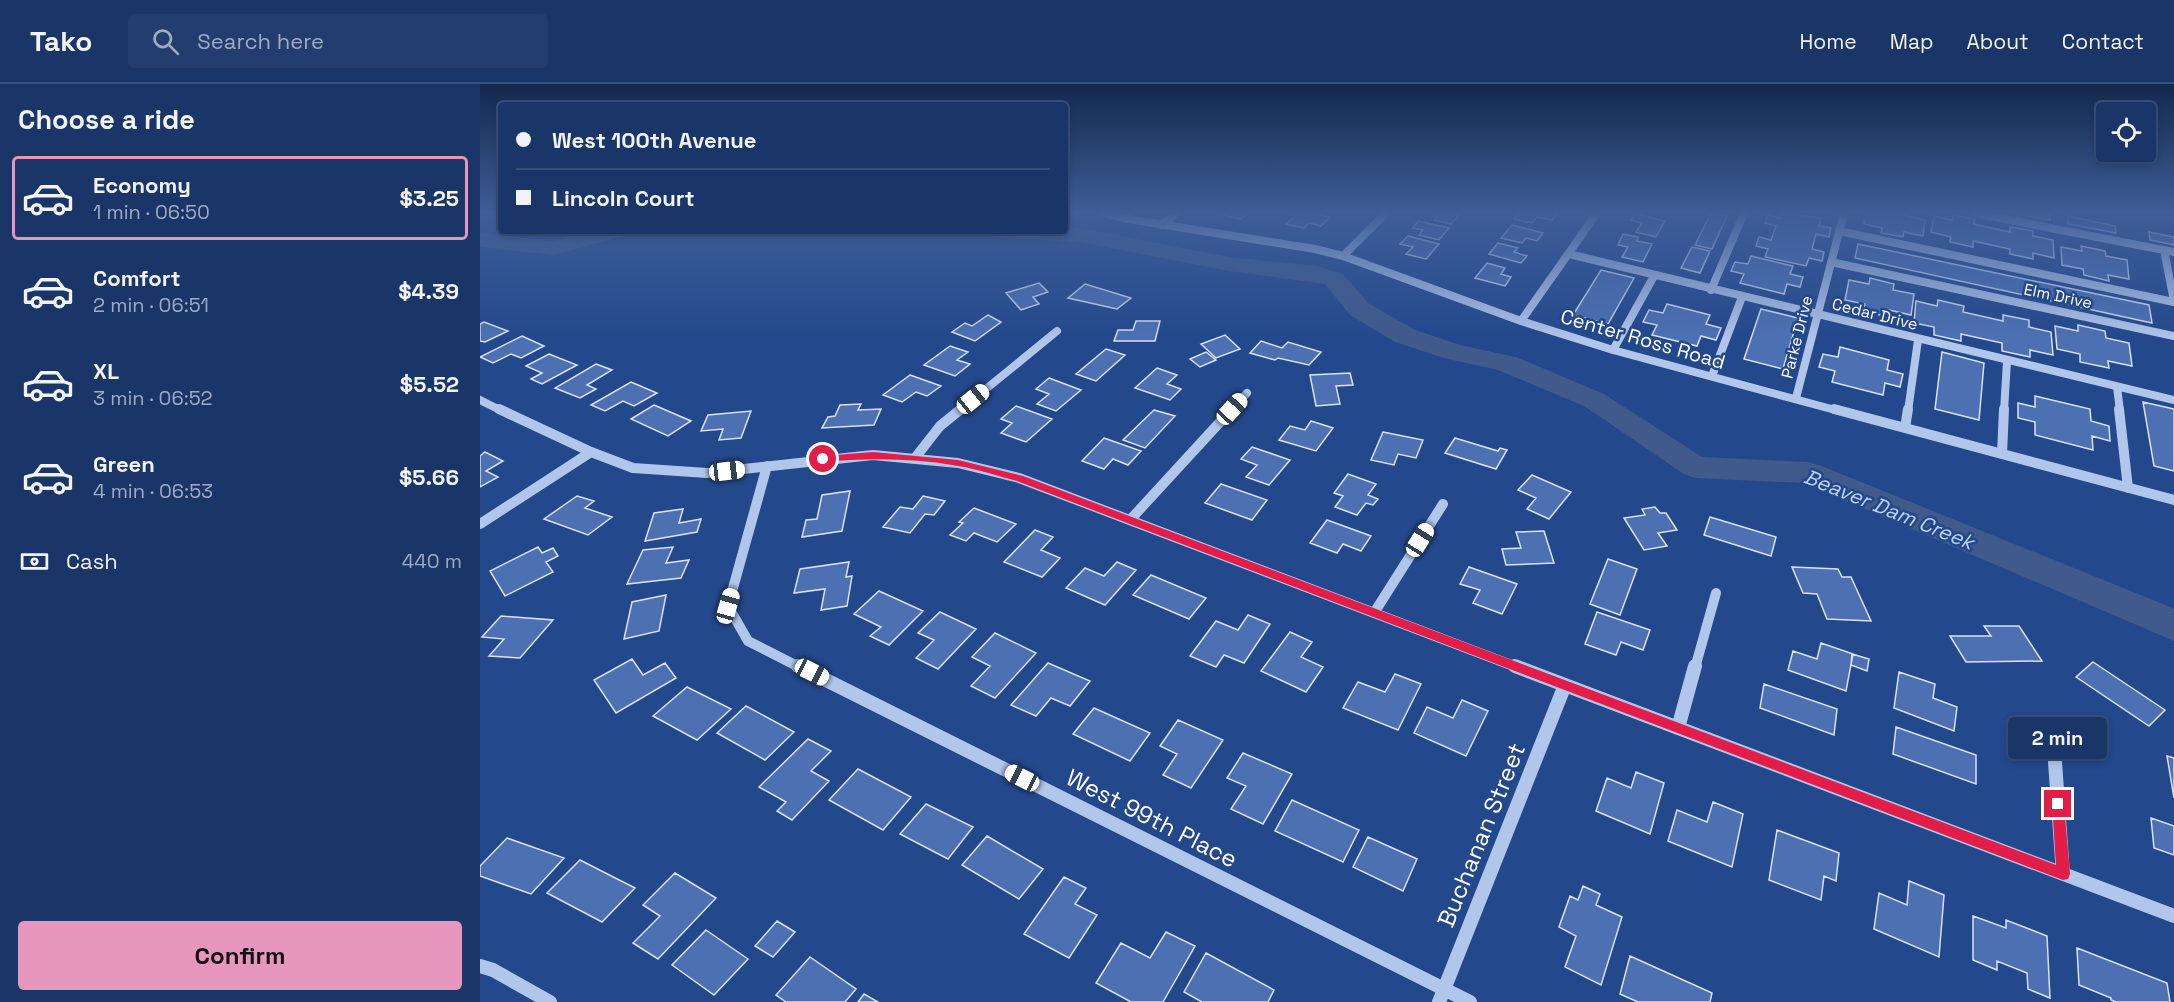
<!DOCTYPE html>
<meta charset="utf-8">
<style>
:root{--surface:#1a3668;--page:#233e6e;--text:#f1f3f6;--muted:#9fabc0;--line:#38507c;--accent:#e797bd}
body{margin:0;font-family:"Space Grotesk",sans-serif;background:var(--page);color:var(--text);height:100vh;display:flex;flex-direction:column;font-size:22px;white-space:nowrap}
*{box-sizing:border-box;margin:0}
p{font-size:20px;color:var(--muted)}
.icon{flex:none;width:33px;height:33px;fill:none;stroke:currentColor;stroke-width:2;stroke-linecap:round;stroke-linejoin:round}
.map{position:relative;flex:1;overflow:hidden}
.side{display:flex;flex-direction:column;background:var(--surface);width:480px}
.side>*{flex:none}
.hud{position:absolute;left:18px;top:18px;width:570px;height:132px;border-radius:6px;box-shadow:0 3px 9px #0003,0 0 0 2px var(--line);display:grid;align-content:center;height:132px;padding:0 18px;background:var(--surface)}
.buttons{position:absolute;left:1616px;top:18px;display:grid;gap:12px}
.buttons a{display:grid;place-items:center;width:60px;height:60px;border-radius:6px;background:var(--surface);box-shadow:0 3px 9px #0003,0 0 0 2px var(--line);font-size:30px}
.end{position:absolute;width:27px;height:27px;margin:-14px;border:8px solid #e11d48;background:#fff;box-shadow:0 0 0 3px #fff}
.from{border-radius:50%}
.bubble{position:absolute;height:42px;border-radius:6px;background:var(--surface);box-shadow:0 3px 9px #0003,0 0 0 2px var(--line);font-size:20px;font-weight:700;line-height:42px;text-align:center}
.car{position:absolute;width:18px;height:36px;margin:-18px -9px;border-radius:8px;box-shadow:0 0 4px 2px #0007;background:linear-gradient(#fff 24%,#345 0 40%,#fff 0 76%,#345 0 86%,#fff 0)}
.hud b{display:flex;align-items:center;gap:21px;height:57px;font-size:22px}
.hud b+b{border-top:2px solid var(--line)}
.hud i{width:15px;height:15px;background:var(--text)}
ul{padding:0;list-style:none}
li{display:flex;align-items:center;gap:18px;height:84px;margin:0 12px 9px;padding:0 6px;border:3px solid transparent;border-radius:6px}
li div{flex:1}
li b{display:block;font-size:22px}
li em{font-style:normal;font-weight:700}
li.current{border-color:var(--accent)}
li>.icon{width:54px;height:54px;stroke-width:1.5}
h2{padding:0 18px;font-size:27px;line-height:72px}
.pay{display:flex;align-items:center;gap:15px;height:66px;padding:0 18px;font-size:22px}
.pay p{margin-inline-start:auto}
.primary-button{display:flex;gap:12px;margin-top:auto;padding:12px 18px}
.primary-button a{flex:1;height:69px;border-radius:6px;background:var(--accent);color:#111;font-size:24px;font-weight:700;line-height:69px;text-align:center}
header{display:flex;align-items:center;gap:36px;box-sizing:border-box;height:84px;padding:0 30px;background:var(--surface);border-bottom:2px solid var(--line)}
header strong{font-size:28px}
nav{display:flex;gap:33px;margin-inline-start:auto;font-size:21px}
.search{width:420px;height:54px;background:var(--page);display:flex;align-items:center;gap:15px;box-sizing:border-box;padding:0 21px;border-radius:6px;color:var(--muted);font-size:22px}
main{display:flex;flex:1;min-height:0}
.map>svg:first-child{display:block}
.lines{fill:none;stroke-linecap:round;stroke-linejoin:round}
.river{fill:#405a8b;fill-rule:evenodd}
.building{fill:#4c70b2;stroke:#d6e2f8;stroke-width:1.5}
.minor-far2{stroke:#b1c6eb;stroke-width:8}
.minor-far1{stroke:#b1c6eb;stroke-width:10}
.minor{stroke:#b1c6eb;stroke-width:14}
.route{fill:#e11d48}
.labels{text-anchor:middle;dominant-baseline:central;stroke-width:5;stroke-linejoin:round;paint-order:stroke}
.far-street-label{font-size:16px;fill:#fff;stroke:#23488b}
.street-label{font-size:20px;fill:#fff;stroke:#23488b}
.water-label{font-size:21px;font-style:italic;fill:#bdd1f2;stroke:#23488b}
.near-street-label{font-size:24px;fill:#fff;stroke:#23488b}
</style>
<header>
<strong>Tako</strong>
<div class="search"><svg class="icon" aria-label="search" viewBox="0 0 24 24"><circle cx="10" cy="10" r="6"/><path d="M15 15l6 6"/></svg>Search here</div>
<nav><a>Home</a><a>Map</a><a>About</a><a>Contact</a></nav>
</header>
<main>
<section class="side">
<h2>Choose a ride</h2>
<ul>
<li class="current"><svg class="icon" aria-label="car" viewBox="0 0 24 24"><path d="M5 17H2v-5l4-1 3-4h7l3 4 3 1v5h-3M9 17h6M6 11h13"/><circle cx="7" cy="17" r="2"/><circle cx="17" cy="17" r="2"/></svg><div><b>Economy</b><p>1 min · 06:50</p></div><em>$3.25</em></li>
<li><svg class="icon" aria-label="car" viewBox="0 0 24 24"><path d="M5 17H2v-5l4-1 3-4h7l3 4 3 1v5h-3M9 17h6M6 11h13"/><circle cx="7" cy="17" r="2"/><circle cx="17" cy="17" r="2"/></svg><div><b>Comfort</b><p>2 min · 06:51</p></div><em>$4.39</em></li>
<li><svg class="icon" aria-label="car" viewBox="0 0 24 24"><path d="M5 17H2v-5l4-1 3-4h7l3 4 3 1v5h-3M9 17h6M6 11h13"/><circle cx="7" cy="17" r="2"/><circle cx="17" cy="17" r="2"/></svg><div><b>XL</b><p>3 min · 06:52</p></div><em>$5.52</em></li>
<li><svg class="icon" aria-label="car" viewBox="0 0 24 24"><path d="M5 17H2v-5l4-1 3-4h7l3 4 3 1v5h-3M9 17h6M6 11h13"/><circle cx="7" cy="17" r="2"/><circle cx="17" cy="17" r="2"/></svg><div><b>Green</b><p>4 min · 06:53</p></div><em>$5.66</em></li>
</ul>
<div class="pay"><svg class="icon" aria-label="cash" viewBox="0 0 24 24"><path d="M3 7h18v10H3z"/><circle cx="12" cy="12" r="2"/></svg>Cash<p>440 m</p></div>
<div class="primary-button"><a>Confirm</a></div>
</section>
<div class="map">
<svg width="1694" height="918" viewBox="0 0 1694 918">
<rect width="100%" height="100%" fill="#23488b"/>
<g class="lines">
<path class="river" d="M 585,143 L 600,144 L 749,173 L 837,182 L 863,190 L 888,219 L 935,246 L 980,261 L 1036,273 L 1124,310 L 1222,373 L 1328,378 L 1339,381 L 1683,520 L 1694,525 L 1694,557 L 1324,399 L 1215,394 L 1204,390 L 1104,322 L 1018,286 L 964,274 L 915,258 L 870,231 L 845,200 L 749,187 L 600,158 L 517,154 L 509,152 L 505,147 L 585,147 Z
M 109,147 L 147,147 L 143,152 L 74,171 L 0,163 L 0,149 L 73,157 Z"/>
</g>
<path class="building" d="M 737,129 L 768,129 L 760,135 Z
M 819,129 L 829,129 L 850,133 L 841,142 L 829,139 L 824,144 L 806,140 Z
M 948,129 L 981,129 L 971,140 L 954,136 L 958,131 Z
M 1039,129 L 1070,129 L 1077,130 L 1072,136 L 1057,133 L 1052,139 L 1034,135 Z
M 1231,129 L 1247,132 L 1232,165 L 1215,161 Z
M 1302,129 L 1341,134 L 1339,142 L 1351,144 L 1349,153 L 1336,150 L 1332,165 L 1344,168 L 1342,177 L 1329,174 L 1326,182 L 1285,173 L 1288,165 L 1276,162 L 1279,153 L 1291,156 L 1296,142 L 1285,139 L 1288,131 L 1300,134 Z
M 1386,129 L 1427,129 L 1427,132 L 1445,136 L 1443,152 L 1424,148 L 1423,153 L 1401,149 L 1402,144 L 1384,140 Z
M 1531,129 L 1569,129 L 1570,136 Z
M 1155,130 L 1185,137 L 1176,153 L 1156,148 L 1162,139 L 1151,136 Z
M 1473,131 L 1495,135 L 1494,140 L 1530,148 L 1530,143 L 1553,147 L 1553,152 L 1573,156 L 1574,174 L 1553,169 L 1553,175 L 1530,170 L 1530,165 L 1493,157 L 1493,163 L 1470,158 L 1471,153 L 1451,148 L 1454,132 L 1472,136 Z
M 1588,132 L 1635,142 L 1636,149 L 1588,140 Z
M 938,137 L 969,144 L 959,156 L 939,151 L 943,146 L 933,144 Z
M 1032,141 L 1063,149 L 1057,157 L 1046,154 L 1042,159 L 1021,154 Z
M 1669,148 L 1694,153 L 1694,161 L 1670,156 Z
M 1143,150 L 1158,153 L 1157,157 L 1172,160 L 1163,178 L 1142,173 L 1148,163 L 1138,161 Z
M 928,152 L 959,160 L 946,175 L 926,170 L 933,163 L 920,160 Z
M 1018,159 L 1038,164 L 1034,168 L 1047,172 L 1041,179 L 1009,170 Z
M 1378,160 L 1669,221 L 1672,239 L 1375,174 Z
M 1601,162 L 1625,167 L 1626,172 L 1647,176 L 1649,195 L 1628,191 L 1629,197 L 1604,191 L 1603,185 L 1582,181 L 1581,163 L 1602,167 Z
M 1212,163 L 1230,167 L 1220,189 L 1201,184 Z
M 1271,172 L 1313,182 L 1310,190 L 1323,193 L 1320,203 L 1307,200 L 1304,210 L 1260,199 L 1264,190 L 1251,187 L 1255,178 L 1268,180 Z
M 1007,179 L 1025,184 L 1021,190 L 1031,193 L 1025,202 L 995,194 Z
M 1121,186 L 1154,194 L 1128,240 L 1093,231 Z
M 1390,194 L 1414,200 L 1413,206 L 1434,210 L 1431,231 L 1409,226 L 1409,233 L 1383,227 L 1385,220 L 1365,216 L 1369,196 L 1389,200 Z
M 559,199 L 568,208 L 553,213 L 559,220 L 541,226 L 526,209 Z
M 605,200 L 651,214 L 637,225 L 588,214 Z
M 1458,216 L 1484,222 L 1483,228 L 1523,237 L 1523,231 L 1549,236 L 1549,243 L 1571,248 L 1573,271 L 1550,266 L 1550,273 L 1522,267 L 1522,259 L 1481,250 L 1481,257 L 1454,251 L 1454,243 L 1434,239 L 1436,217 L 1457,222 Z
M 1187,220 L 1230,231 L 1226,240 L 1241,244 L 1236,256 L 1221,252 L 1217,262 L 1172,251 L 1177,241 L 1163,238 L 1169,226 L 1183,229 Z
M 1281,225 L 1318,234 L 1303,285 L 1264,275 Z
M 508,231 L 521,238 L 495,257 L 472,248 L 485,239 L 492,242 Z
M 656,237 L 680,237 L 675,257 L 634,257 L 638,246 L 653,246 Z
M 4,238 L 28,247 L 5,258 L 0,257 L 0,240 Z
M 1598,241 L 1625,247 L 1626,254 L 1649,259 L 1652,282 L 1628,277 L 1629,284 L 1600,278 L 1600,270 L 1577,265 L 1575,242 L 1598,247 Z
M 745,251 L 760,265 L 736,274 L 721,260 Z
M 42,252 L 64,262 L 41,274 L 31,270 L 13,279 L 0,273 Z
M 781,257 L 802,264 L 808,258 L 841,268 L 829,281 L 798,274 L 795,276 L 770,269 Z
M 470,262 L 488,268 L 477,276 L 490,280 L 475,292 L 444,281 Z
M 1360,263 L 1409,276 L 1407,286 L 1423,290 L 1420,303 L 1405,299 L 1403,311 L 1352,298 L 1355,287 L 1339,283 L 1343,270 L 1358,273 Z
M 626,265 L 645,271 L 616,297 L 596,290 Z
M 726,268 L 736,276 L 720,283 L 710,275 Z
M 1462,268 L 1504,279 L 1499,336 L 1455,325 Z
M 69,270 L 97,281 L 62,300 L 51,295 L 62,289 L 46,282 Z
M 116,280 L 132,286 L 107,301 L 116,305 L 100,314 L 75,304 Z
M 677,284 L 697,291 L 687,300 L 701,305 L 690,316 L 655,304 Z
M 870,289 L 873,301 L 856,302 L 860,320 L 836,322 L 830,291 Z
M 430,291 L 461,302 L 447,312 L 436,308 L 422,318 L 403,311 Z
M 569,294 L 601,306 L 576,327 L 557,320 L 569,310 L 556,305 Z
M 151,298 L 177,309 L 154,322 L 143,317 L 125,327 L 111,321 Z
M 1555,312 L 1610,325 L 1611,337 L 1629,342 L 1630,357 L 1612,352 L 1613,366 L 1555,351 L 1555,338 L 1538,334 L 1538,319 L 1555,323 Z
M 1663,318 L 1694,325 L 1694,387 L 1674,382 Z
M 381,320 L 378,326 L 401,325 L 394,341 L 342,344 L 348,333 L 355,332 L 360,321 Z
M 174,321 L 211,337 L 188,352 L 151,335 Z
M 536,322 L 572,335 L 546,358 L 521,349 L 532,339 L 521,335 Z
M 674,326 L 695,332 L 665,364 L 643,356 Z
M 271,327 L 261,354 L 239,356 L 243,345 L 221,347 L 228,331 Z
M 831,337 L 853,344 L 836,367 L 799,356 L 810,342 L 825,346 Z
M 903,348 L 943,356 L 936,374 L 918,370 L 914,381 L 891,376 Z
M 624,354 L 661,367 L 648,381 L 633,375 L 624,385 L 602,377 Z
M 975,354 L 1018,367 L 1020,364 L 1027,366 L 1016,385 L 965,369 Z
M 772,363 L 810,376 L 789,401 L 766,393 L 777,381 L 761,375 Z
M 5,368 L 23,377 L 6,387 L 18,393 L 0,403 L 0,372 Z
M 868,390 L 896,400 L 888,411 L 898,415 L 893,421 L 886,419 L 877,431 L 855,423 L 863,412 L 854,409 Z
M 1052,391 L 1091,408 L 1069,435 L 1047,425 L 1056,414 L 1038,406 Z
M 741,400 L 787,416 L 772,436 L 725,419 Z
M 370,407 L 362,447 L 322,453 L 326,436 L 337,435 L 342,411 Z
M 97,412 L 114,417 L 105,424 L 132,433 L 108,451 L 64,435 Z
M 443,412 L 465,417 L 454,431 L 445,430 L 430,449 L 403,443 L 420,423 L 433,425 Z
M 1175,423 L 1180,429 L 1186,429 L 1197,446 L 1178,449 L 1187,462 L 1164,466 L 1144,434 L 1165,431 L 1162,425 Z
M 494,424 L 536,440 L 517,458 L 494,449 L 486,457 L 470,451 L 483,439 L 479,438 Z
M 203,425 L 199,439 L 221,435 L 217,448 L 165,457 L 174,429 Z
M 1230,433 L 1296,453 L 1291,472 L 1224,451 Z
M 847,436 L 891,452 L 881,467 L 863,460 L 857,469 L 830,459 Z
M 555,446 L 573,453 L 561,466 L 580,474 L 562,493 L 524,478 Z
M 1064,447 L 1074,479 L 1026,481 L 1022,465 L 1041,464 L 1036,448 Z
M 58,463 L 62,469 L 73,464 L 78,472 L 66,478 L 73,488 L 25,512 L 10,487 Z
M 193,463 L 186,479 L 209,476 L 201,494 L 147,500 L 163,466 Z
M 1128,475 L 1157,485 L 1140,531 L 1110,520 Z
M 369,478 L 366,493 L 372,492 L 367,522 L 341,526 L 345,505 L 314,509 L 320,485 Z
M 637,478 L 656,486 L 625,521 L 586,504 L 605,484 L 624,492 Z
M 989,483 L 1037,500 L 1022,530 L 993,519 L 1000,506 L 980,500 Z
M 1312,483 L 1358,485 L 1362,493 L 1371,493 L 1391,537 L 1347,535 L 1337,510 L 1323,509 Z
M 671,491 L 726,514 L 709,535 L 653,511 Z
M 399,507 L 443,527 L 409,561 L 390,552 L 401,543 L 374,530 Z
M 186,511 L 179,547 L 144,555 L 152,518 Z
M 460,528 L 496,545 L 458,585 L 436,574 L 454,556 L 438,549 Z
M 1117,528 L 1170,546 L 1163,566 L 1141,558 L 1136,571 L 1105,560 Z
M 768,531 L 790,540 L 764,579 L 744,571 L 736,583 L 710,572 L 736,537 L 758,546 Z
M 21,532 L 73,536 L 40,574 L 9,572 L 24,555 L 2,553 Z
M 1504,542 L 1539,542 L 1562,577 L 1486,578 L 1470,552 L 1511,552 Z
M 810,548 L 832,558 L 821,573 L 843,583 L 826,608 L 781,587 Z
M 515,549 L 556,569 L 515,614 L 491,602 L 510,582 L 492,573 Z
M 1341,559 L 1373,570 L 1366,607 L 1308,586 L 1313,567 L 1337,575 Z
M 1372,570 L 1389,575 L 1387,587 L 1371,581 Z
M 152,575 L 163,591 L 185,579 L 196,594 L 136,629 L 114,596 Z
M 1613,578 L 1685,626 L 1669,642 L 1596,593 Z
M 568,579 L 610,597 L 590,622 L 571,614 L 556,632 L 531,621 Z
M 1419,588 L 1455,600 L 1453,614 L 1477,623 L 1474,647 L 1414,624 Z
M 915,590 L 941,600 L 918,646 L 863,624 L 878,598 L 905,608 Z
M 1284,600 L 1357,625 L 1354,651 L 1280,624 Z
M 207,603 L 251,625 L 217,656 L 173,632 Z
M 982,616 L 1008,627 L 986,672 L 934,649 L 947,623 L 973,634 Z
M 266,622 L 314,648 L 285,676 L 237,649 Z
M 614,624 L 670,649 L 650,677 L 593,650 Z
M 698,636 L 743,656 L 711,704 L 683,691 L 697,670 L 680,662 Z
M 1416,643 L 1496,671 L 1496,700 L 1413,670 Z
M 328,655 L 351,667 L 331,687 L 349,697 L 312,736 L 297,727 L 306,718 L 279,703 Z
M 763,669 L 812,690 L 783,740 L 751,725 L 766,702 L 747,694 Z
M 1687,672 L 1694,674 L 1694,714 Z
M 378,685 L 431,713 L 403,746 L 349,716 Z
M 1156,688 L 1184,699 L 1170,750 L 1116,727 L 1127,694 L 1151,704 Z
M 812,716 L 879,746 L 863,778 L 795,747 Z
M 1233,718 L 1263,730 L 1252,783 L 1188,757 L 1197,726 L 1227,738 Z
M 446,720 L 493,743 L 468,775 L 420,750 Z
M 1671,734 L 1694,742 L 1694,771 L 1674,764 Z
M 1297,746 L 1359,769 L 1356,797 L 1344,792 L 1341,816 L 1289,796 Z
M 507,752 L 563,785 L 539,815 L 482,781 Z
M 888,753 L 937,775 L 923,807 L 873,783 Z
M 27,754 L 84,774 L 51,810 L 0,792 L 0,782 Z
M 100,776 L 155,804 L 122,838 L 67,809 Z
M 195,789 L 236,814 L 178,875 L 153,859 L 180,832 L 163,821 Z
M 584,793 L 606,804 L 595,820 L 617,831 L 589,874 L 544,850 Z
M 1429,797 L 1464,811 L 1459,873 L 1394,845 L 1399,809 L 1427,821 Z
M 1103,802 L 1120,810 L 1116,821 L 1142,833 L 1121,901 L 1085,883 L 1096,852 L 1079,843 L 1090,812 L 1098,816 Z
M 1493,832 L 1526,844 L 1526,836 L 1567,852 L 1570,914 L 1548,905 L 1547,889 L 1517,877 L 1517,886 L 1493,876 Z
M 297,837 L 315,848 L 293,873 L 275,862 Z
M 226,846 L 268,875 L 234,911 L 192,881 Z
M 686,848 L 715,862 L 683,918 L 651,918 L 616,899 L 641,859 L 670,874 Z
M 1597,864 L 1687,899 L 1690,918 L 1636,918 L 1631,916 L 1631,914 L 1599,901 Z
M 726,869 L 794,906 L 788,918 L 722,918 L 704,908 Z
M 1150,872 L 1232,909 L 1230,918 L 1158,918 L 1140,910 Z
M 330,873 L 376,905 L 365,918 L 306,918 L 296,911 Z
M 384,910 L 398,918 L 378,918 Z"/>
<g class="lines">
<path class="minor-far2" d="M 624,129 L 648,135 L 835,165 L 863,172 L 1041,237 L 1133,266 L 1359,327
M 1494,129 L 1694,168
M 681,141 L 698,129
M 1359,147 L 1694,218
M 1684,166 L 1694,217
M 1089,170 L 1694,316
M 863,172 L 906,129
M 1351,178 L 1694,252
M 1231,206 L 1264,129
M 1041,237 L 1117,129
M 1133,266 L 1174,192
M 1232,292 L 1262,213
M 1637,303 L 1640,327
M 1316,314 L 1364,129
M 0,316 L 22,327
M 479,327 L 577,247
M 751,327 L 767,309
M 1428,327 L 1438,256
M 1524,327 L 1527,277"/>
<path class="minor-far1" d="M 19,325 L 111,368 L 153,384 L 227,389 L 393,371 L 478,379 L 539,394 L 1039,584
M 1354,325 L 1694,416
M 1639,325 L 1648,404
M 1425,344 L 1428,325
M 1522,370 L 1524,325
M 435,374 L 460,342 L 481,325
M 287,382 L 248,522 L 268,557 L 321,584
M 650,436 L 752,325
M 0,440 L 111,368
M 894,529 L 963,420
M 1215,584 L 1236,509"/>
<path class="minor" d="M 318,582 L 990,918
M 1035,582 L 1694,832
M 1198,644 L 1215,582
M 1573,650 L 1583,790
M 0,882 L 13,886 L 70,918
M 959,918 L 1085,601"/>
</g>
<linearGradient id="sky" x2="0" y2="1"><stop stop-color="#13284c"/><stop offset="0.5" stop-color="#3f5e98"/><stop offset="1" stop-color="#3f5e98" stop-opacity="0"/></linearGradient>
<rect width="1694" height="257" fill="url(#sky)"/>
<path class="route" d="M 393,368 L 478,376 L 543,392 L 1576,781 L 1572,720 L 1578,714 L 1584,720 L 1590,790 L 1588,795 L 1583,796 L 537,397 C 517,392 498,385 478,382 C 433,374 388,374 343,378 L 338,375 L 343,372 Z"/>
<g class="labels">
<g class="far-street-label">
<text transform="translate(1578 212) rotate(12)">Elm Drive</text>
<text transform="translate(1395 230) rotate(14)">Cedar Drive</text>
<text transform="translate(1317 253) rotate(-76)">Parke Drive</text>
</g>
<g class="street-label">
<text transform="translate(1163 255) rotate(16)">Center Ross Road</text>
</g>
<g class="water-label">
<text transform="translate(1409 425) rotate(22)">Beaver Dam Creek</text>
</g>
<g class="near-street-label">
<text transform="translate(672 734) rotate(27)">West 99th Place</text>
<text transform="translate(1001 751) rotate(-68)">Buchanan Street</text>
</g>
</g>
</svg>
<div class="buttons">
<a><svg class="icon" aria-label="locate" viewBox="0 0 24 24"><circle cx="12" cy="12" r="6"/><path d="M12 2v4M12 18v4M2 12h4M18 12h4"/></svg></a>
</div>
<i class="end from" style="left:343px;top:375px"></i>
<i class="end" style="left:1578px;top:720px"></i>
<div class="bubble" style="left:1528px;top:633px;width:99px">2 min</div>
<i class="car" style="left:493px;top:315px;rotate:51deg"></i>
<i class="car" style="left:752px;top:325px;rotate:43deg"></i>
<i class="car" style="left:247px;top:387px;rotate:83deg"></i>
<i class="car" style="left:940px;top:456px;rotate:32deg"></i>
<i class="car" style="left:248px;top:522px;rotate:16deg"></i>
<i class="car" style="left:332px;top:588px;rotate:117deg"></i>
<i class="car" style="left:542px;top:694px;rotate:297deg"></i>
<div class="hud">
<b><i class="from"></i>West 100th Avenue</b>
<b><i></i>Lincoln Court</b>
</div>
</div>
</main>
